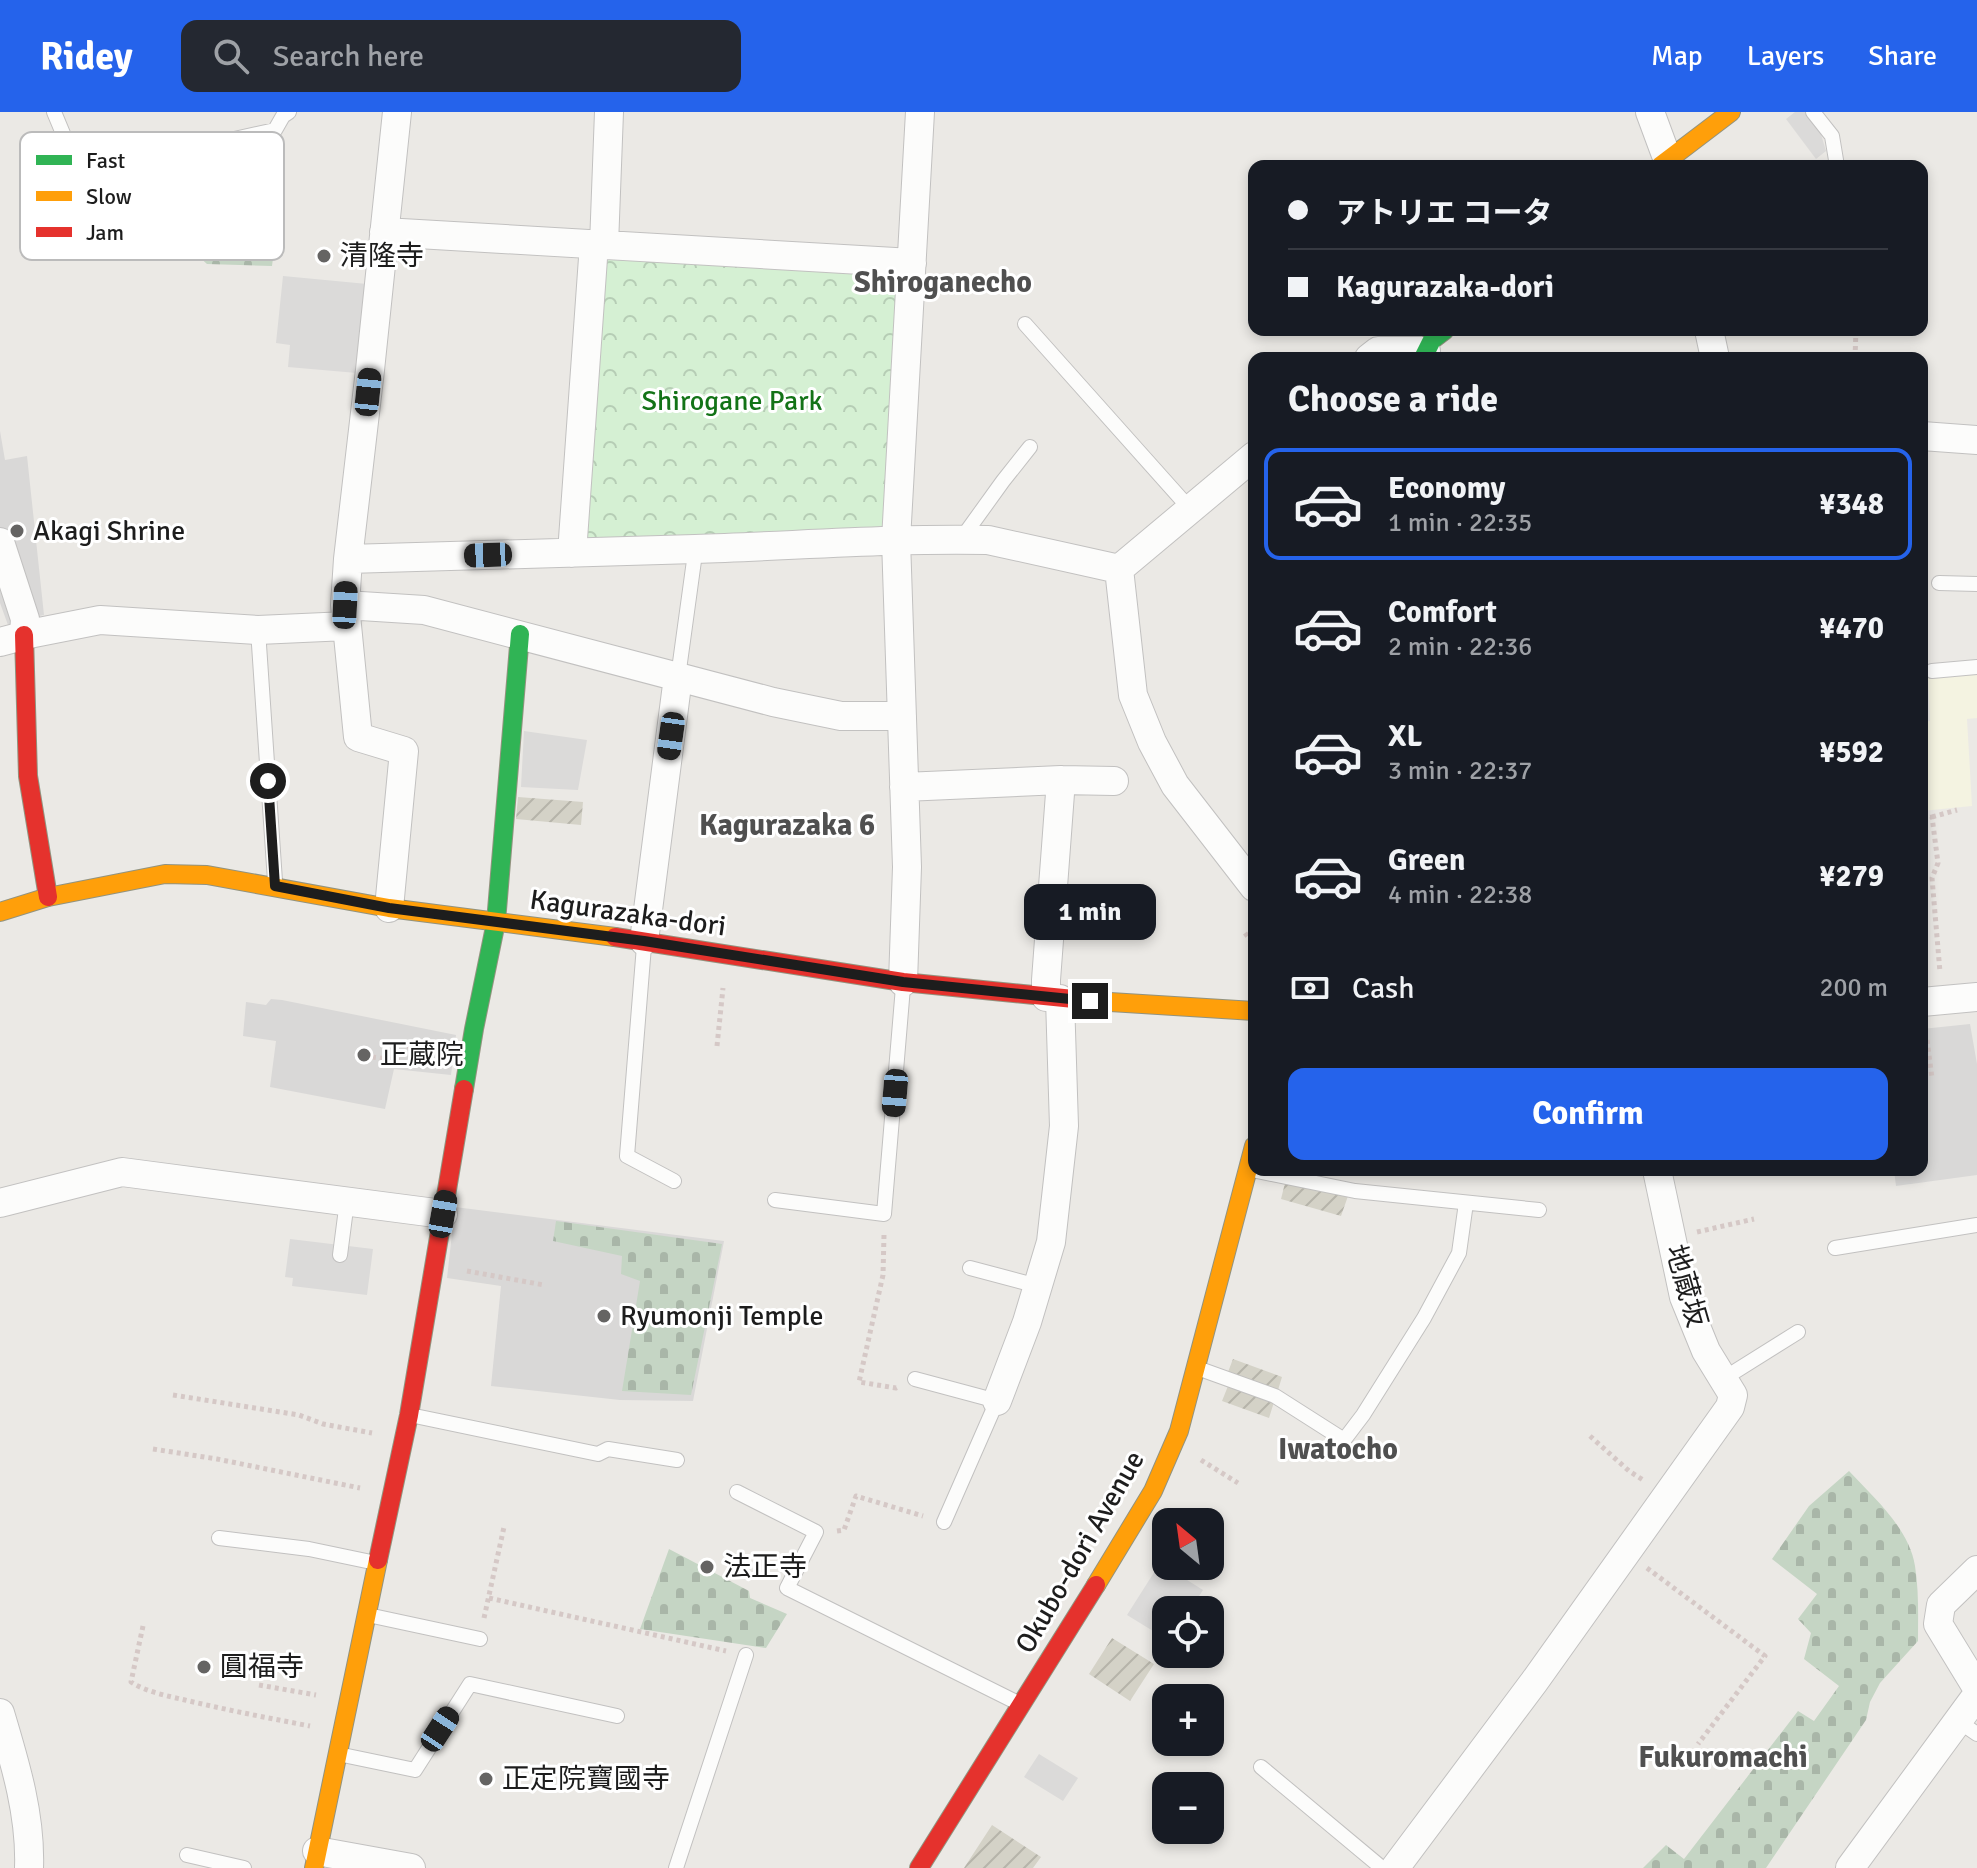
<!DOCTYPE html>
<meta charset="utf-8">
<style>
:root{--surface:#171b24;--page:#242831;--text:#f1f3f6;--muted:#9ea1a6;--line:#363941;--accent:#2563eb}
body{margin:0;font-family:Signika,"Noto Sans JP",sans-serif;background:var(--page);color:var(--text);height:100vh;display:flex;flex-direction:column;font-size:30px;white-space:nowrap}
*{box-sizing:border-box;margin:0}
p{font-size:26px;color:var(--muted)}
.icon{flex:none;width:44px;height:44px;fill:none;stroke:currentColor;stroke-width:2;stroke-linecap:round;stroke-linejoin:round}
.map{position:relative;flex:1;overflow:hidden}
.side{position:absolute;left:1248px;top:240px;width:680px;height:824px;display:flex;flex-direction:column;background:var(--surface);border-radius:16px;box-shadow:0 4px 12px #0003}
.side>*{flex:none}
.guide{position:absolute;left:1248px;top:48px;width:680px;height:176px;border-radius:16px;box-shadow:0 4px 12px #0003;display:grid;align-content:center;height:176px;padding:0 40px;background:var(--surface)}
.needle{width:52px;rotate:331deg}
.tools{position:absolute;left:1152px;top:1396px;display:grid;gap:16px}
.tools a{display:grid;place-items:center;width:72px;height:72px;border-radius:16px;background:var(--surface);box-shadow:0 4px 12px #0003;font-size:40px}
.end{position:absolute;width:36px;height:36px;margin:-18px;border:10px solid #1d1d1d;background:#fff;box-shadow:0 0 0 4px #fff}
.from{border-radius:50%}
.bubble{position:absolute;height:56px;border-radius:16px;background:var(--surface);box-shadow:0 4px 12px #0003;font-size:26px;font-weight:800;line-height:56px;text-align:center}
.car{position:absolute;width:24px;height:48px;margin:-24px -12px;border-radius:10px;box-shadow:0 0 6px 2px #0007;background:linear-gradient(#222 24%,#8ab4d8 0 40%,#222 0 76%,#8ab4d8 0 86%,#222 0)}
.guide b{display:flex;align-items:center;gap:28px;height:76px;font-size:30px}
.guide b+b{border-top:2px solid var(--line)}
.guide i{width:20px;height:20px;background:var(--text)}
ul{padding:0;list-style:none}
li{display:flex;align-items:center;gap:24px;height:112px;margin:0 16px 12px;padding:0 24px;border:4px solid transparent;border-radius:16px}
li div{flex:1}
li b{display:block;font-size:30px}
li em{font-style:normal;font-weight:800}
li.selected{border-color:var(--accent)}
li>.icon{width:72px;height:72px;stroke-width:1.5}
h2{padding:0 40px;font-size:36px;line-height:96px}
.pay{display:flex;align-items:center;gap:20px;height:88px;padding:0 40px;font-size:30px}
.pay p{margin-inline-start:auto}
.cta{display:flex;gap:16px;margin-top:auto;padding:16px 40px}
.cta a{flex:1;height:92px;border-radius:16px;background:var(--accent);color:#fff;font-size:32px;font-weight:800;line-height:92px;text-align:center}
header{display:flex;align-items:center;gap:48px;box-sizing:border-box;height:112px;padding:0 40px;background:var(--accent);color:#fff}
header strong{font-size:38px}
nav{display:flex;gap:44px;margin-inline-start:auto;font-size:28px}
.search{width:560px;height:72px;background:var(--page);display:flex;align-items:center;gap:20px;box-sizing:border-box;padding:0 28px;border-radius:16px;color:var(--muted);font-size:30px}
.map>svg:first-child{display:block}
.education{fill:#f4f3e1}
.religious{fill:#d9d8d7}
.construction{fill:url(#construction-furrows)}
.cemetery{fill:url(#cemetery-stones)}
.park{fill:url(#park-crowns)}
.parking{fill:#dbdad9}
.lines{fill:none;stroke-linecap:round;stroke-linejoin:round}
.lane-casing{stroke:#c2c1c0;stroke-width:16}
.street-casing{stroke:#c2c1c0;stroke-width:30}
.fast-casing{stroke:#92937f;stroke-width:20}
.slow-casing{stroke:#92937f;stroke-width:20}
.jam-casing{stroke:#92937f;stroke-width:20}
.path{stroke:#d5c8c6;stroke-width:5;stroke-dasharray:4 4;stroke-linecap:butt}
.lane{stroke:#fcfcfb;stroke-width:14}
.street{stroke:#fcfcfb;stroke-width:28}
.fast{stroke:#30b455;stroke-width:18}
.slow{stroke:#ff9f0a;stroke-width:18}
.jam{stroke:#e5322d;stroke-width:18}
.route{stroke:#1d1d1d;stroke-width:10}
.poi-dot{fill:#656463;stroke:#fff;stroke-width:3}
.labels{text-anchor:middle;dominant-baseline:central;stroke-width:6;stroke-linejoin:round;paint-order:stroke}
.poi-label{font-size:28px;fill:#1d1d1d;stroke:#fff;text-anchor:start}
.park-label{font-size:28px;fill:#137317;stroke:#fff}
.street-label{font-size:28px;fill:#1d1d1d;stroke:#fff}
.neighbourhood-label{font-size:30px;font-weight:bold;fill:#505050;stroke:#fff}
.key{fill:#fff;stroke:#bbb;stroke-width:2}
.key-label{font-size:22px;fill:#1d1d1d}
</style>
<header>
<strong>Ridey</strong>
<div class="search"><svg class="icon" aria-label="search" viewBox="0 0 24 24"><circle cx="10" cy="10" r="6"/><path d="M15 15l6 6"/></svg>Search here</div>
<nav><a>Map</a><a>Layers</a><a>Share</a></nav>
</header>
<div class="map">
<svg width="1977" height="1756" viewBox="0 0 1977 1756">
<defs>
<pattern id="construction-furrows" width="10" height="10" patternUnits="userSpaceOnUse" patternTransform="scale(2)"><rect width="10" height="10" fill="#d4d2c7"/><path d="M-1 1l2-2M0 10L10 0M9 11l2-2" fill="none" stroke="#b6b4aa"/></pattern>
<pattern id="cemetery-stones" width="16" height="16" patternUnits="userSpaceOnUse" patternTransform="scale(2)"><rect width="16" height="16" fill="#c5d5c4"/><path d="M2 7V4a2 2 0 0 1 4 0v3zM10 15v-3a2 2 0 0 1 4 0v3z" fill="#a9b6a8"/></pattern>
<pattern id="park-crowns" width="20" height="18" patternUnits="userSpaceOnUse" patternTransform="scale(2)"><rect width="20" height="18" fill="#d5f0d3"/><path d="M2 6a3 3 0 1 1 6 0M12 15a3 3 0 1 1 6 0" fill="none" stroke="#b6cdb5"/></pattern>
</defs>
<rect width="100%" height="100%" fill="#ebe9e5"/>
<path class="education" d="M 1977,562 L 1977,606 L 1967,607 L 1972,694 L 1922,699 L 1922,610 L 1930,609 L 1928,564 Z"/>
<path class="religious" d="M 0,319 L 5,348 L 27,344 L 44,503 L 25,507 L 8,513 L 0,491 Z
M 271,887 L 282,888 L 456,923 L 451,963 L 394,957 L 385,997 L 270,975 L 276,929 L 243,924 L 246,890 L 266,893 Z
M 1970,912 L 1977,952 L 1977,1063 L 1896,1074 L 1894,1058 L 1922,1058 L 1922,917 Z
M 455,1095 L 724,1129 L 693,1289 L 620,1288 L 491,1274 L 501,1174 L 447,1166 Z"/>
<path class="construction" d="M 518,685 L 583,690 L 581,713 L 516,707 Z
M 1285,1071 L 1348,1084 L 1341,1104 L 1281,1087 Z
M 1233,1247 L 1282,1265 L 1278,1278 L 1228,1260 Z
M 1228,1274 L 1274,1290 L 1269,1306 L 1222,1289 Z
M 1112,1526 L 1154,1552 L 1130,1589 L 1089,1562 Z
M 992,1713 L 1041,1745 L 1033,1756 L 964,1756 Z"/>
<path class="cemetery" d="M 239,36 L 249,73 L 245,117 L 276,123 L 272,154 L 207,152 L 197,143 L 166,142 L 152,58 Z
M 556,1109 L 722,1132 L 691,1283 L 622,1279 L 640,1169 L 621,1162 L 622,1144 L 553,1129 Z
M 1849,1359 C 1874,1386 1909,1416 1915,1454 C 1919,1479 1918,1504 1918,1529 L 1880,1571 L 1870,1590 L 1866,1608 L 1766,1756 L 1643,1756 L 1666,1733 L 1684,1747 L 1798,1599 L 1814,1609 L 1839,1574 L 1804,1547 L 1811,1521 L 1798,1507 L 1817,1482 L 1772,1447 L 1809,1394 Z
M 669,1437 L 749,1479 L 750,1486 L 787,1502 L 766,1536 L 640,1517 Z"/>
<path class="park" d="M 606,145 L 897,163 L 882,423 L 585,430 Z"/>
<path class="parking" d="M 1795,0 L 1806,0 L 1820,19 L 1826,39 L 1816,47 L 1786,7 Z
M 283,164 L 367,172 L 357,261 L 288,255 L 290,233 L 276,231 Z
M 524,619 L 587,628 L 578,678 L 521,675 Z
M 290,1127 L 373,1137 L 367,1183 L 292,1174 L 293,1166 L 285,1165 Z
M 1160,1451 L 1203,1478 L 1190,1498 L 1166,1498 L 1166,1527 L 1127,1503 Z
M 1039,1642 L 1078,1666 L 1063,1689 L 1024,1665 Z"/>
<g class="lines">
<defs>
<path id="lane" d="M 54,0 L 69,36 L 136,49 L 275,18 L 283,4 L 289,0
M 1813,0 L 1832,24 L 1837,54
M 1025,212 L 1191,398
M 967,428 L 967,419 L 1003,369 L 1030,335
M 1939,471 L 1977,472
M 258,518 L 275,769
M 1932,559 L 1977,555
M 678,565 L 696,434
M 644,834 L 627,1044 L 674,1069
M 1252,1058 L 1355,1079 L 1539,1098
M 775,1088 L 884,1102 L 903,875
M 1835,1136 L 1977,1113
M 340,1143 L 347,1089
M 970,1156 L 1038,1174
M 1200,1257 L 1275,1284 L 1344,1328 L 1363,1303 L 1424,1206 L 1459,1141 L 1466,1091
M 915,1267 L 997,1289 L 944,1410
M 1723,1267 L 1798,1220
M 410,1303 L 598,1342 L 608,1337 L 677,1348
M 737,1380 L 816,1420 L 787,1476 L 1018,1591
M 219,1426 L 309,1437 L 376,1451
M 368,1503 L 480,1527
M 1958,1609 L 1977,1622
M 338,1642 L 415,1658 L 470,1572 L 617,1604
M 1261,1655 L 1382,1756
M 187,1743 L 244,1756
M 676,1756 L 746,1543"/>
<path id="street" d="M 1650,0 L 1670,54
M 384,120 L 912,151
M 604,133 L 609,0
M 1709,218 L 1715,246
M 1369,246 L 1378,239 L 1426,239
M 1922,324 L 1977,328
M 0,430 L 25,507 L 24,523
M 572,441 L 594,132
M 348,447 C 463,444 579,441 695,437 C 793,434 890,426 988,428 L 1119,457
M 1119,457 L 1133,583 L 1152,630 L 1175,673 L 1254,775
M 1119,457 L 1254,344
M 345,493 L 424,498 L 773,590 L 841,604 L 902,604
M 0,530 L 34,521 L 100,508 L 258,518 L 347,514
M 904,675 L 1061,668 L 1114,669
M 389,796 L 404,639 L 358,625 L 345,493 L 348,447 L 370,258 L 397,0
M 644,829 L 678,565
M 903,870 L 907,755 L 896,428 L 920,0
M 1046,885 L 1046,868 L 1061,668
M 1922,890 L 1977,885
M 0,1091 L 122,1060 L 443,1102
M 997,1289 L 1027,1210 L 1051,1130 L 1064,1014 L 1060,887
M 1977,1458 L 1941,1493 L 1938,1512 L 1977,1576
M 0,1601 C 15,1651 31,1703 29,1756
M 317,1739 L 411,1756
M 1395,1756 L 1534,1570 L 1730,1295 L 1733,1283 L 1706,1239 L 1684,1185 L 1657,1058
M 1850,1756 L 1977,1583"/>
<path id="fast" d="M 1423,246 L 1432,228 L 1445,218
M 464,977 L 474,917 L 496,810 L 520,522"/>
<path id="slow" d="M 1660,54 L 1731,0
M 0,800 L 48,785 L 165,762 L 207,763 L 389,796 L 615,825
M 1094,889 L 1254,899
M 1096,1473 L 1153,1379 L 1179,1319 L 1254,1034
M 314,1756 L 378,1448"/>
<path id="jam" d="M 24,523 L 28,664 L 48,785
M 615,825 L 903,870 L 1094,889
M 378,1448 L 409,1303 L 464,977
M 919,1756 L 1096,1473"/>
</defs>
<use href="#lane" class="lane-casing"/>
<use href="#street" class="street-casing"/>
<use href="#fast" class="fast-casing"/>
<use href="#slow" class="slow-casing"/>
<use href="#jam" class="jam-casing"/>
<path class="path" d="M 1855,246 L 1856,218
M 1932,705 L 1957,698
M 1922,706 L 1932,705 L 1938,751 L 1932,766 L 1940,860
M 1245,821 L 1254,833
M 1927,928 L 1932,966
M 717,934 L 723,876
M 364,944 L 395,948 L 410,936 L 438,939
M 1697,1120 L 1754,1107
M 884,1123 L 883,1163 L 859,1270 L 896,1276 L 898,1275
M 467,1159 L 544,1173
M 173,1283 L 299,1303 L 323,1312 L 372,1321
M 1590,1324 L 1629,1359 L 1643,1368
M 153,1337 L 217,1347 L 360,1376
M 1201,1348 L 1238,1371
M 837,1419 L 844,1418 L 856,1384 L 923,1404
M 1647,1456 L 1765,1544 L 1698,1632
M 489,1486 L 726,1539
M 484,1506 L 504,1415
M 143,1514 L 131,1570 C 146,1580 168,1584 185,1588 C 227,1598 268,1606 310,1614
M 259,1573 L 316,1583"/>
<use href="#lane" class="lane"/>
<use href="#street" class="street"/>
<use href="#fast" class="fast"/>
<use href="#slow" class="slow"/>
<use href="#jam" class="jam"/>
</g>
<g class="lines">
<path class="route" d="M 268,669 L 275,774 L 389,796 L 644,829 L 903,870 L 1090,889"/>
</g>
<g class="poi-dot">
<circle cx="324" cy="144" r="8"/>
<circle cx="17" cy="419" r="8"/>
<circle cx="364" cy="943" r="8"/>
<circle cx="604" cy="1204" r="8"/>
<circle cx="707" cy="1455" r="8"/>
<circle cx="204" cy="1555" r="8"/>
<circle cx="486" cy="1667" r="8"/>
</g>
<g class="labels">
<g class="poi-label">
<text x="340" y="144">清隆寺</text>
<text x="33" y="419">Akagi Shrine</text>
<text x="380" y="943">正蔵院</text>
<text x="620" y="1204">Ryumonji Temple</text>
<text x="723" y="1455">法正寺</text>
<text x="220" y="1555">圓福寺</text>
<text x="502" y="1667">正定院寶國寺</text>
</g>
<g class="park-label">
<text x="732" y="289">Shirogane Park</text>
</g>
<g class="street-label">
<text transform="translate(628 801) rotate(8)">Kagurazaka-dori</text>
<text transform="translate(1686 1174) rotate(74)">地蔵坂</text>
<text transform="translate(1080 1440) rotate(-60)">Okubo-dori Avenue</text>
</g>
<g class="neighbourhood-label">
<text x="943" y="170">Shiroganecho</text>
<text x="787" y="713">Kagurazaka 6</text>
<text x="1338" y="1337">Iwatocho</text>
<text x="1723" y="1645">Fukuromachi</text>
</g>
</g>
<rect x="20" y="20" width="264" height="128" rx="12" class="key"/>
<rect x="36" y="43" width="36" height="10" fill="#30b455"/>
<rect x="36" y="79" width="36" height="10" fill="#ff9f0a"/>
<rect x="36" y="115" width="36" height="10" fill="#e5322d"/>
<g class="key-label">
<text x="86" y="56">Fast</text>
<text x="86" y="92">Slow</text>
<text x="86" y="128">Jam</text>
</g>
</svg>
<div class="tools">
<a><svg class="needle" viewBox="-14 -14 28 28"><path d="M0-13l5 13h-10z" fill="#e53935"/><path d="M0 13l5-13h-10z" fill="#9ea1a6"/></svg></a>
<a><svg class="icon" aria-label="locate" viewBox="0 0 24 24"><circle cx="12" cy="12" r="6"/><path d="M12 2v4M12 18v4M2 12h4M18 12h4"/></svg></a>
<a>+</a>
<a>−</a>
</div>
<i class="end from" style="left:268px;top:669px"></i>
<i class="end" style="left:1090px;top:889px"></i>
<div class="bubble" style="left:1024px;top:772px;width:132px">1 min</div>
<i class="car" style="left:368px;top:280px;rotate:6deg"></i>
<i class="car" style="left:488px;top:443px;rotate:268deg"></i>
<i class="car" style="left:345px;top:493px;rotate:3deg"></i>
<i class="car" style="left:671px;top:624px;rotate:188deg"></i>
<i class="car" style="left:895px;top:981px;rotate:185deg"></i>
<i class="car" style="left:443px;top:1102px;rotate:10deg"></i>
<i class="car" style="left:440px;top:1617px;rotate:33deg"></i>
<div class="guide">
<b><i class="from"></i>アトリエ コータ</b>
<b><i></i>Kagurazaka-dori</b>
</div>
<section class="side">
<h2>Choose a ride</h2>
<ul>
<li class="selected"><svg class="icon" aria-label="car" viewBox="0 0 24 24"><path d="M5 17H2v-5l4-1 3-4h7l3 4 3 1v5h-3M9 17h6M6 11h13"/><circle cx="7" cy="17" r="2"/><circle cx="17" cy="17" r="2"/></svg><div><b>Economy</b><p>1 min · 22:35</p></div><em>¥348</em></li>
<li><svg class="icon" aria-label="car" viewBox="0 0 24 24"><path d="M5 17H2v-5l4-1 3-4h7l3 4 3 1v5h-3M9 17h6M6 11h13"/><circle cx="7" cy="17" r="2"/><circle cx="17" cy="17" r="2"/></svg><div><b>Comfort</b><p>2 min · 22:36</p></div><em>¥470</em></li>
<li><svg class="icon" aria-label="car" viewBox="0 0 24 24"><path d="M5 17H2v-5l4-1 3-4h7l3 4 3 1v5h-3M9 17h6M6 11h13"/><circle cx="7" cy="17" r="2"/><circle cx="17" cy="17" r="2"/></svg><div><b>XL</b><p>3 min · 22:37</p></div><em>¥592</em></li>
<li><svg class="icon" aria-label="car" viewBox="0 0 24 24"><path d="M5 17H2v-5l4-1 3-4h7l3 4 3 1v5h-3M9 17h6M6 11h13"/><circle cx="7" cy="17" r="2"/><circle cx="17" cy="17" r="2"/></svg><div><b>Green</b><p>4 min · 22:38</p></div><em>¥279</em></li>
</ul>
<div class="pay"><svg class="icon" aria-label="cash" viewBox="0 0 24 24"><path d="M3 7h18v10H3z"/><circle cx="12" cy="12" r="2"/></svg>Cash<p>200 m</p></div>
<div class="cta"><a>Confirm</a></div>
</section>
</div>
